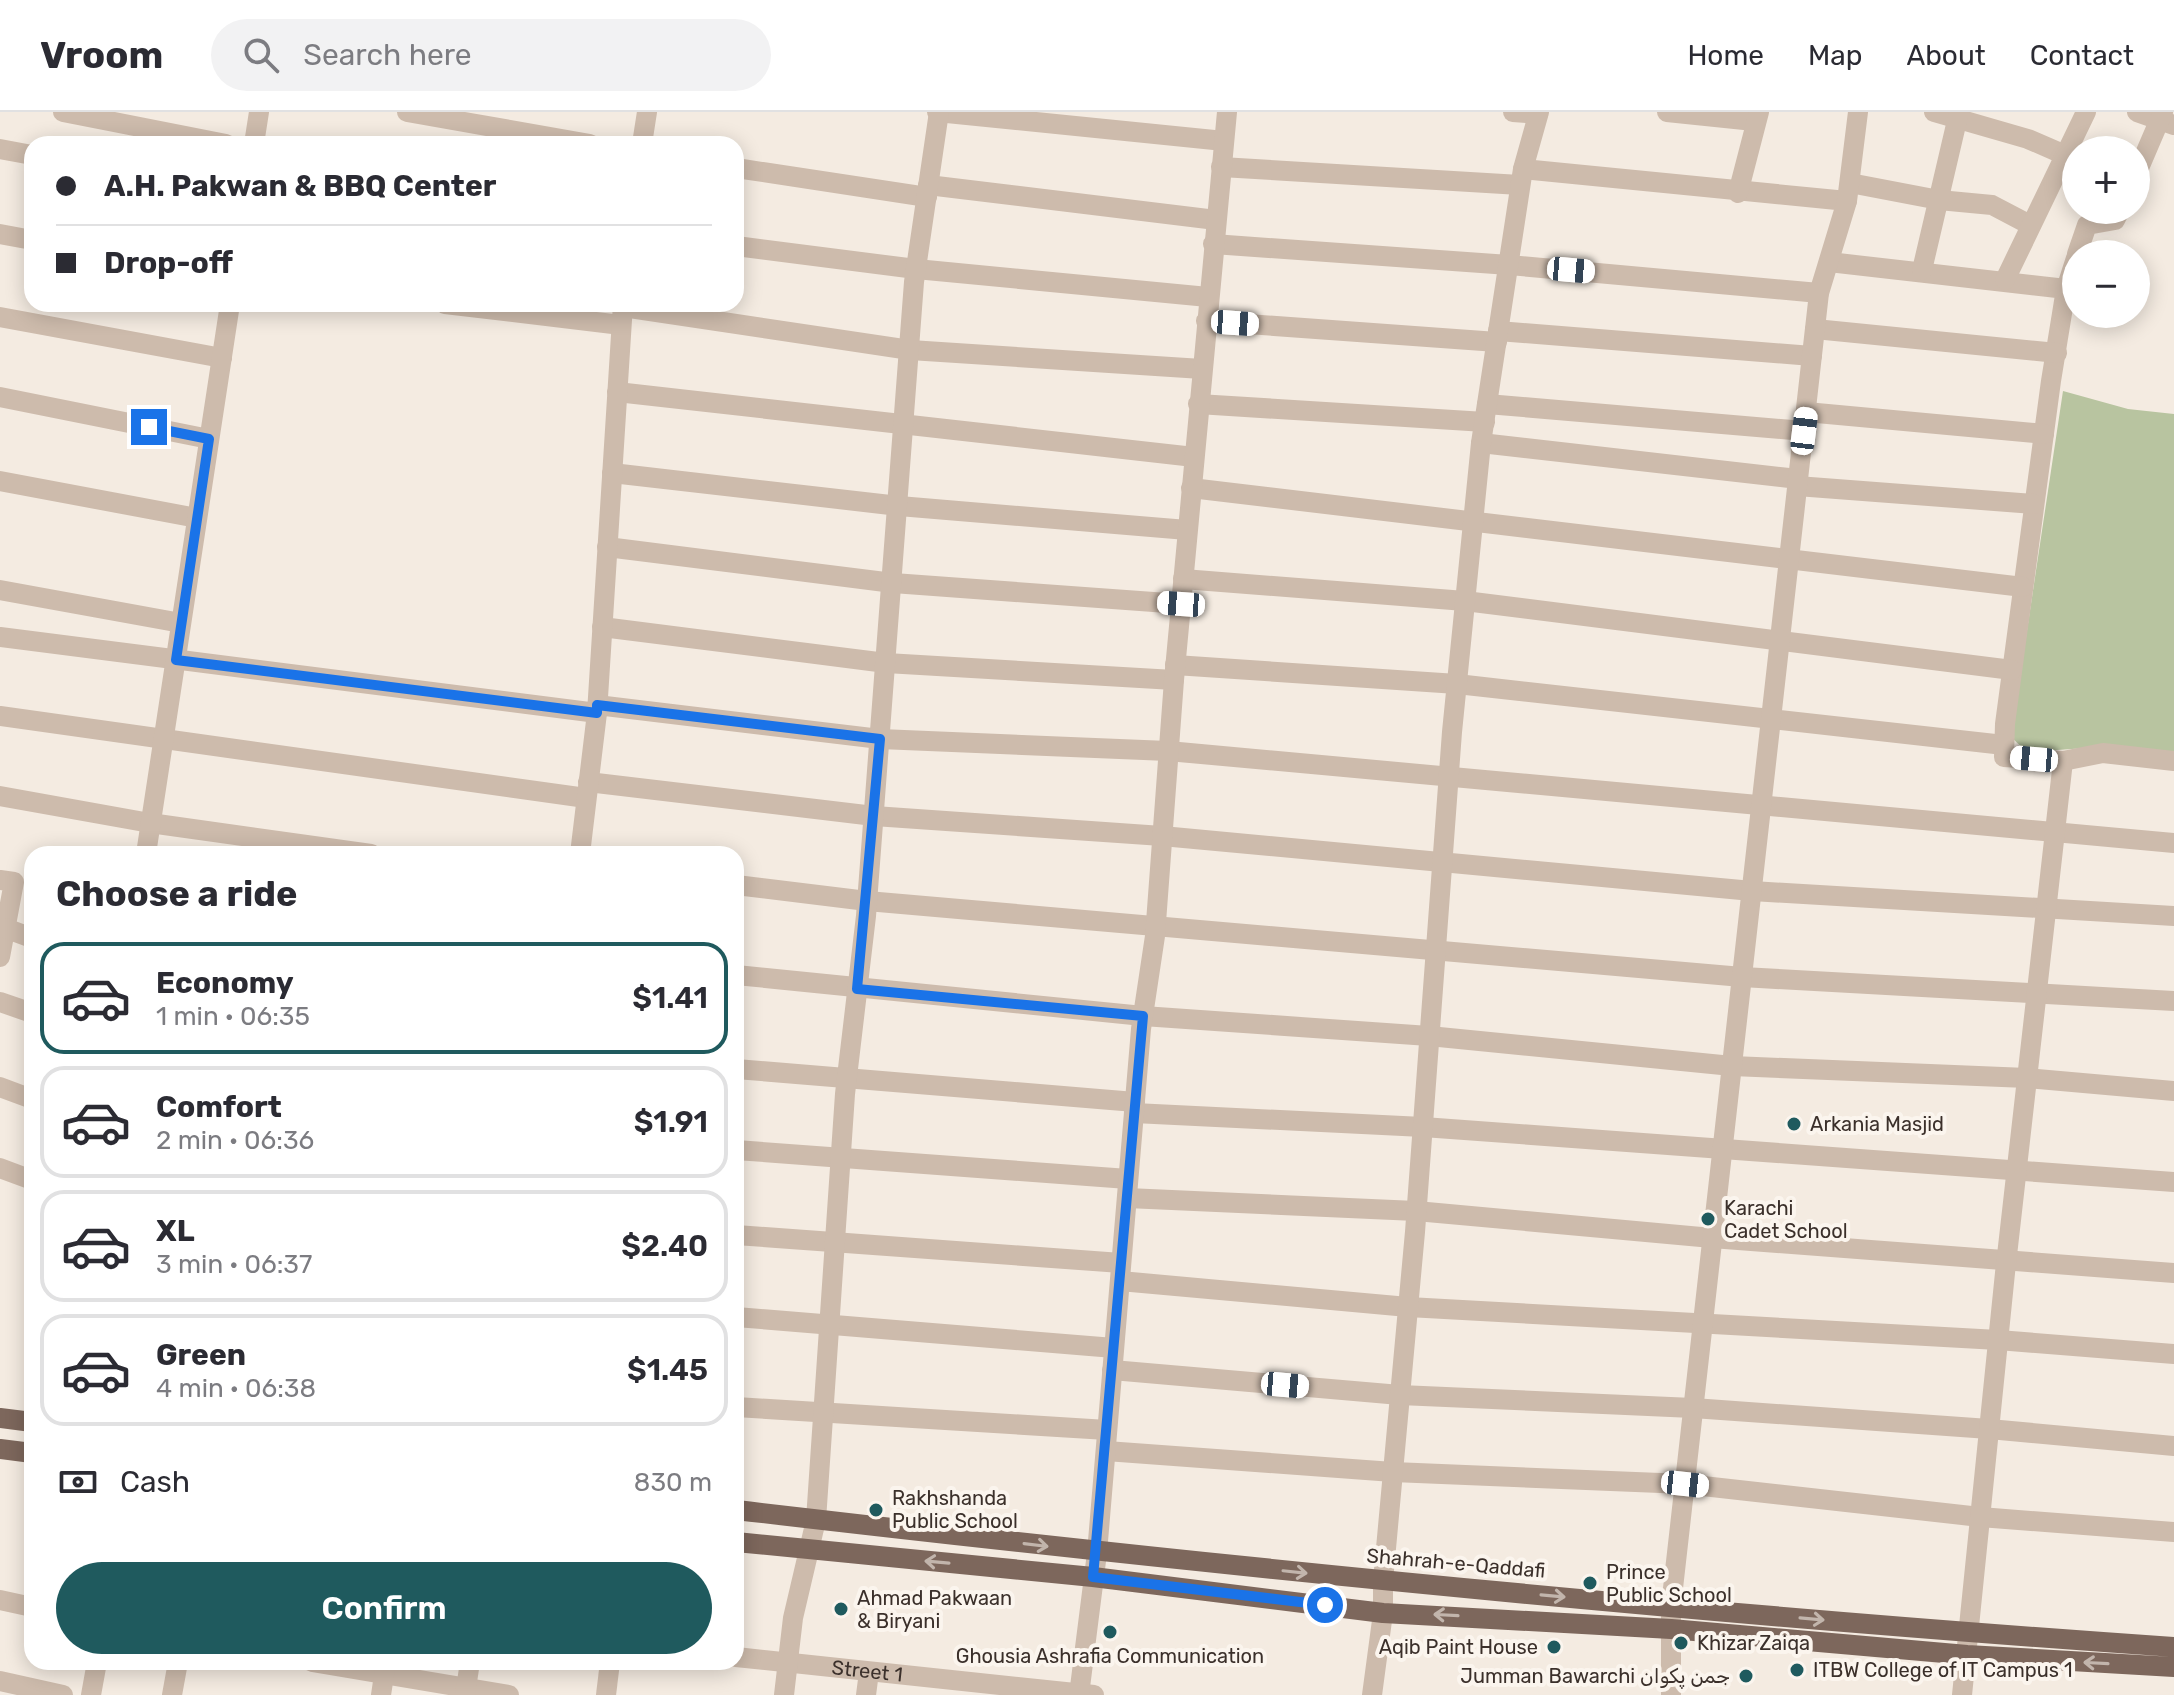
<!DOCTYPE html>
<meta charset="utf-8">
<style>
:root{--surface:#fff;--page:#f2f2f3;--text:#2b2b33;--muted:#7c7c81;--line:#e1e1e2;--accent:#1f5a5e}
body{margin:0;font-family:Rubik,Cairo,sans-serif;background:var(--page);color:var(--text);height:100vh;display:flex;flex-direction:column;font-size:30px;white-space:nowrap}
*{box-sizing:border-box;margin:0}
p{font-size:26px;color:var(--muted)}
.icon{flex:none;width:44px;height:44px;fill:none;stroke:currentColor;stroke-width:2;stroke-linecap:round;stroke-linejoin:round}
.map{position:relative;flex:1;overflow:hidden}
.details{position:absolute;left:24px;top:734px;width:720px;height:824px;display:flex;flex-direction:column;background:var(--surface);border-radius:24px;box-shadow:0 4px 20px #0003}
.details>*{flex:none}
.hud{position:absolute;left:24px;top:24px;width:720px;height:176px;border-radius:24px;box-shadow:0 4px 20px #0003;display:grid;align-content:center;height:176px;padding:0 32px;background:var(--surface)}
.controls{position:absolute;left:2062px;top:24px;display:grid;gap:16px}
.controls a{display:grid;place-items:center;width:88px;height:88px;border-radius:50%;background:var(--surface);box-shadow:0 4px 20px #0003;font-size:40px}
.end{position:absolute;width:36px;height:36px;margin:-18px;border:10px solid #1a73e8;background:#fff;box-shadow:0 0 0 4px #fff}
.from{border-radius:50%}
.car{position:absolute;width:24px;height:48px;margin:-24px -12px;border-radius:10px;box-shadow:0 0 6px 2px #0007;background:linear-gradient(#fff 24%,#345 0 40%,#fff 0 76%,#345 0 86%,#fff 0)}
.hud b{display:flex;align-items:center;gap:28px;height:76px;font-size:30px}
.hud b+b{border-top:2px solid var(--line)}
.hud i{width:20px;height:20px;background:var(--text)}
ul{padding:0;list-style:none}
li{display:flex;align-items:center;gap:24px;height:112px;margin:0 16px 12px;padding:0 16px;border:4px solid var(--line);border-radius:24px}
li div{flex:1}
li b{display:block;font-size:30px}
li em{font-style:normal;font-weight:600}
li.on{border-color:var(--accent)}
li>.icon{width:72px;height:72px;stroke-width:1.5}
h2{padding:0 32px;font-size:36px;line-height:96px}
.pay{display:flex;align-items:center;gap:20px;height:88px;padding:0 32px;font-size:30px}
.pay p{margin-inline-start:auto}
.primary-button{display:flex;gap:16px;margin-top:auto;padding:16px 32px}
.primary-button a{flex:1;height:92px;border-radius:48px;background:var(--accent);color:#fff;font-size:32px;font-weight:600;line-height:92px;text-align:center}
header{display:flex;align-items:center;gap:48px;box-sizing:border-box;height:112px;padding:0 40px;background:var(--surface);border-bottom:2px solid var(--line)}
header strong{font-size:38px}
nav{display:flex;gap:44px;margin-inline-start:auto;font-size:28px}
.search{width:560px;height:72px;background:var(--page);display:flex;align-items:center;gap:20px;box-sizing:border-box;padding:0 28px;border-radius:44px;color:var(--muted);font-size:30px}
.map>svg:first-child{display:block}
.green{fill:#b8c4a0}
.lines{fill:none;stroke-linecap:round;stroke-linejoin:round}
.minor{stroke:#cdbbac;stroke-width:20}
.tertiary{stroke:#cdbbac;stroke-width:20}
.primary{stroke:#7d675c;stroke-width:20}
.oneway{stroke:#c2b5ac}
.route{stroke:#1a73e8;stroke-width:10}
.poi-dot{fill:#1f5a5e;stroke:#fbf5ee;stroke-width:3}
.labels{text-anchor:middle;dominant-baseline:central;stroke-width:8;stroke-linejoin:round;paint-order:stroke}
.poi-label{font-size:20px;fill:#3b302b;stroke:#fbf5ee;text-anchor:start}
.street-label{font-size:20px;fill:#3b302b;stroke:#fbf5ee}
</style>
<header>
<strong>Vroom</strong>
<div class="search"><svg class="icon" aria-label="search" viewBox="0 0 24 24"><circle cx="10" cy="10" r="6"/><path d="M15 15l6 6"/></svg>Search here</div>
<nav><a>Home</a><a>Map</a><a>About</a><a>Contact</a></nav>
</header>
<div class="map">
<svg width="2174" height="1583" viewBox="0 0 2174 1583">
<rect width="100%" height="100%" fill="#f4ebe1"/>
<path class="green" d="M 2063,279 L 2128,297 L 2174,302 L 2174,640 L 2115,634 L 2027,640 L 2011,625 Z"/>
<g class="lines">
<g class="minor">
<path d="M 63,0 L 226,32"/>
<path d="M 407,0 L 590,32"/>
<path d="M 937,0 L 1224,29"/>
<path d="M 1513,0 L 1538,2"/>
<path d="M 1667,0 L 1754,9"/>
<path d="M 1934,0 L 2028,27 L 2065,43"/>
<path d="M 2137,0 L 2174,13"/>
<path d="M 254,32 L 259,0"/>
<path d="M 642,32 L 647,0"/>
<path d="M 0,37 L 32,43"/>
<path d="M 1221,55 L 1520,73"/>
<path d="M 736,56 L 927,85"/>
<path d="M 1523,57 L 1847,89"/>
<path d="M 2136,63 L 2163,0"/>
<path d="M 1850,71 L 1939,88 L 1992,93 L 2030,113"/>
<path d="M 928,73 L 1216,108"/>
<path d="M 1738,81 L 1759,0"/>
<path d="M 0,122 L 32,128"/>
<path d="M 1213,132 L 1509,153 L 1819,181"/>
<path d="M 736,134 L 916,157 L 1208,185"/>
<path d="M 2077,142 L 2087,113 L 2115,108 L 2120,98"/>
<path d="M 2076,146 L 2066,177 L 2051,269 L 2005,612 L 2004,645 L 2063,649 L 2103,641 L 2174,649"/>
<path d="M 1829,150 L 2066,177"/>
<path d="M 1922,158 L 1959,0"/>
<path d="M 2005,168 L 2086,0"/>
<path d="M 445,192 L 621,213"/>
<path d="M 623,195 L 910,238 L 1202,257"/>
<path d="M 0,205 L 222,246"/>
<path d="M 1206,209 L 1497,230"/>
<path d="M 1815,217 L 2057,241"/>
<path d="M 1498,219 L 1812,244"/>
<path d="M 617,280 L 1194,345"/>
<path d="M 0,285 L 209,327"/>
<path d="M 1198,292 L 1485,310"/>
<path d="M 1487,292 L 1804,319"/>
<path d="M 1806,300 L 2044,322"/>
<path d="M 1481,331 L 1798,367"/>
<path d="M 612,361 L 899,394 L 1187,418"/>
<path d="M 0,369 L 197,406"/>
<path d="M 1797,374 L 2034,392"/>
<path d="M 1191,376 L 2023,475"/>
<path d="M 607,435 L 893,471 L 1181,492"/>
<path d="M 1183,467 L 1465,489 L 2012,558"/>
<path d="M 0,478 L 181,511"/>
<path d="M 602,515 L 886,551 L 1174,568"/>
<path d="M 0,525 L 597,601"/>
<path d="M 1175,553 L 1457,572 L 2004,633"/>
<path d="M 597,593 L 880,627 L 1168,639 L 2174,731"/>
<path d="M 0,604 L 586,686"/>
<path d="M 588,670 L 874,704 L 1162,724 L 1752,779 L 2174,804"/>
<path d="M 0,684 L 150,711 L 371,742"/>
<path d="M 146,742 L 230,192"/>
<path d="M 580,742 L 597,601 L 623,192"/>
<path d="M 0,768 L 14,770 L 0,845"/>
<path d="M 736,773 L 867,789 L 1742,865 L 2174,889"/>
<path d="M 5,816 L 32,826"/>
<path d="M 736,863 L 1143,904 L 1429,924 L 1732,954 L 2027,966 L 2174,979"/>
<path d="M 0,890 L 32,901"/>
<path d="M 736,957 L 1135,990"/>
<path d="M 0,975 L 32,987"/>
<path d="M 1134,1001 L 1423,1015 L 2174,1070"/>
<path d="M 736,1038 L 1128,1067"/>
<path d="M 0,1056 L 32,1068"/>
<path d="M 1127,1086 L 1416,1099 L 1712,1126 L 2174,1161"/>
<path d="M 736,1123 L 1121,1151"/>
<path d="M 1120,1169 L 1408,1195 L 1998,1228 L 2174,1242"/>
<path d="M 736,1205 L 1114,1236"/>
<path d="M 1112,1258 L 1400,1283 L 1693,1296 L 1989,1317 L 2174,1334"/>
<path d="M 736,1295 L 1107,1318"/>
<path d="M 1106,1339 L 1393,1360 L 1685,1372 L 1980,1405 L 2174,1420"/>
<path d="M 0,1488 L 32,1495"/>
<path id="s1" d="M 736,1545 L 1094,1583"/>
<path d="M 312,1550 L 509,1583"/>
<path d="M 0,1569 L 63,1583"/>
<path d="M 91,1583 L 97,1550"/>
<path d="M 172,1583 L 178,1550"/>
<path d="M 465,1583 L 470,1550"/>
<path d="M 606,1583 L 610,1550"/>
<path d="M 784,1583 L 793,1506 L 816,1408 L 845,982 L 866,804 L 914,170 L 939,0"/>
<path d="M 866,1583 L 869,1560"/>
<path d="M 1079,1583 L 1097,1441 L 1141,917 L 1155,824 L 1174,568 L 1227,0"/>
<path d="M 1372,1583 L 1383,1501 L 1383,1469 L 1415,1120 L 1452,620 L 1481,331 L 1523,57 L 1539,0"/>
<path d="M 1671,1583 L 1671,1494 L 1819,181 L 1847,89 L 1858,0"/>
<path d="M 1962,1583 L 2005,1161 L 2063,649"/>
</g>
<path class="tertiary" d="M 381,1583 L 386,1550"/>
<path class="primary" d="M 0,1306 L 32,1310
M 0,1337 L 32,1341
M 736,1398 C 1214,1454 1694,1502 2174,1535
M 736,1430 L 1093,1465 L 1383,1501 L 1671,1517 L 1967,1543 L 2174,1555"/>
</g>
<defs><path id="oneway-shaft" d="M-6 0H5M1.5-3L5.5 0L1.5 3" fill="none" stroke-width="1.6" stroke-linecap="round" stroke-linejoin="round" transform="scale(2)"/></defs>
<g class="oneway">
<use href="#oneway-shaft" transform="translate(1036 1433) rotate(7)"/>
<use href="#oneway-shaft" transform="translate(937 1450) rotate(-175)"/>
<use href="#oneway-shaft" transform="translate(1295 1460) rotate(6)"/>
<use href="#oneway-shaft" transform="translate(1553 1484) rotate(5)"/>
<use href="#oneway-shaft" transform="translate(1446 1503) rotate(-177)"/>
<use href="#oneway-shaft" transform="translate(1812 1507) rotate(5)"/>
<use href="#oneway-shaft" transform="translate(2096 1551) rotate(-177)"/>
</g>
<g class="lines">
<path class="route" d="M 149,315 L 209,327 L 176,548 L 597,601 L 597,593 L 880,627 L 857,877 L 1143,904 L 1093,1465 L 1325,1493"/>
</g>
<g class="poi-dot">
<circle cx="1794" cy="1012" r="8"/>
<circle cx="1708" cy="1107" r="8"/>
<circle cx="876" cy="1398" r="8"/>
<circle cx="1590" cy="1471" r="8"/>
<circle cx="841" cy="1497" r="8"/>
<circle cx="1110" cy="1520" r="8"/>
<circle cx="1681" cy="1531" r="8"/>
<circle cx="1554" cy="1535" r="8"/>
<circle cx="1797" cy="1558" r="8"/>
<circle cx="1746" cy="1564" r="8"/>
</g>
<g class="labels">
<g class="poi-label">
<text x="1810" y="1012">Arkania Masjid</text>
<text x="1724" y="1096">Karachi<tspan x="1724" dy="23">Cadet School</tspan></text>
<text x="892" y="1386">Rakhshanda<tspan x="892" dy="23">Public School</tspan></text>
<text x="1606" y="1460">Prince<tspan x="1606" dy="23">Public School</tspan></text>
<text x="857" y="1486">Ahmad Pakwaan<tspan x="857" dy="23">&amp; Biryani</tspan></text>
<text x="1697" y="1531">Khizar Zaiqa</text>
<text x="1538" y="1535" text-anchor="end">Aqib Paint House</text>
<text x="1110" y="1544" text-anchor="middle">Ghousia Ashrafia Communication</text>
<text x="1813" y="1558">ITBW College of IT Campus 1</text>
<text x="1730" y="1564" text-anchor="end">Jumman Bawarchi جمن پکوان</text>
</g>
<g class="street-label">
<text transform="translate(1456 1451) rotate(5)">Shahrah-e-Qaddafi</text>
<text stroke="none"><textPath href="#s1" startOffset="132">Street 1</textPath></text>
</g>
</g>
</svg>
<div class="controls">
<a>+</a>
<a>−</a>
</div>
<i class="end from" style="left:1325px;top:1493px"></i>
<i class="end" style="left:149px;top:315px"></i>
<i class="car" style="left:1571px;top:158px;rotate:95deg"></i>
<i class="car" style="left:1235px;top:211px;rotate:94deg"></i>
<i class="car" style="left:1804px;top:319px;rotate:7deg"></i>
<i class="car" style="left:1181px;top:492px;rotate:274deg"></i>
<i class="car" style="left:2034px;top:647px;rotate:275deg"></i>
<i class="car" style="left:1285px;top:1273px;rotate:95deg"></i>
<i class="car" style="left:1685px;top:1372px;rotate:96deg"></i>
<div class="hud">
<b><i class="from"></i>A.H. Pakwan &amp; BBQ Center</b>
<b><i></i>Drop-off</b>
</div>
<section class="details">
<h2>Choose a ride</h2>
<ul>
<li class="on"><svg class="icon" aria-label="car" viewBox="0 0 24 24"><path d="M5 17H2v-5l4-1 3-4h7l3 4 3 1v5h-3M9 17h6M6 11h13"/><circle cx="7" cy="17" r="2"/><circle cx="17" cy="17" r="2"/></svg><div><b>Economy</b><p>1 min · 06:35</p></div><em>$1.41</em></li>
<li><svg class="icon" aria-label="car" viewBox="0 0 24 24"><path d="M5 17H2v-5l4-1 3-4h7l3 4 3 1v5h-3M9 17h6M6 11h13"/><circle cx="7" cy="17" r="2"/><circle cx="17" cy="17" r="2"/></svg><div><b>Comfort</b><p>2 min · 06:36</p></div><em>$1.91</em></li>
<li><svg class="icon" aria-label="car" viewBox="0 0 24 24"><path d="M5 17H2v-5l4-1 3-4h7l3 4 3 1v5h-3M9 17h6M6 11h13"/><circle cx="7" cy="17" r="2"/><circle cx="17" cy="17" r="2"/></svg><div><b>XL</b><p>3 min · 06:37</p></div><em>$2.40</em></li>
<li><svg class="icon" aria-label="car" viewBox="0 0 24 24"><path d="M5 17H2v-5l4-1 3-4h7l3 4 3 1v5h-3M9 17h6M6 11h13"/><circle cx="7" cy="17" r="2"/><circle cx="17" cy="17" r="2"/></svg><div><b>Green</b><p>4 min · 06:38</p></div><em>$1.45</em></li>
</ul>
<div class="pay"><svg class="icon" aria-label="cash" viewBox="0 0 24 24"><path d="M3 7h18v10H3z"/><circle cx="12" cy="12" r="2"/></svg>Cash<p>830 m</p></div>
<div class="primary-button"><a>Confirm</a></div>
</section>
</div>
